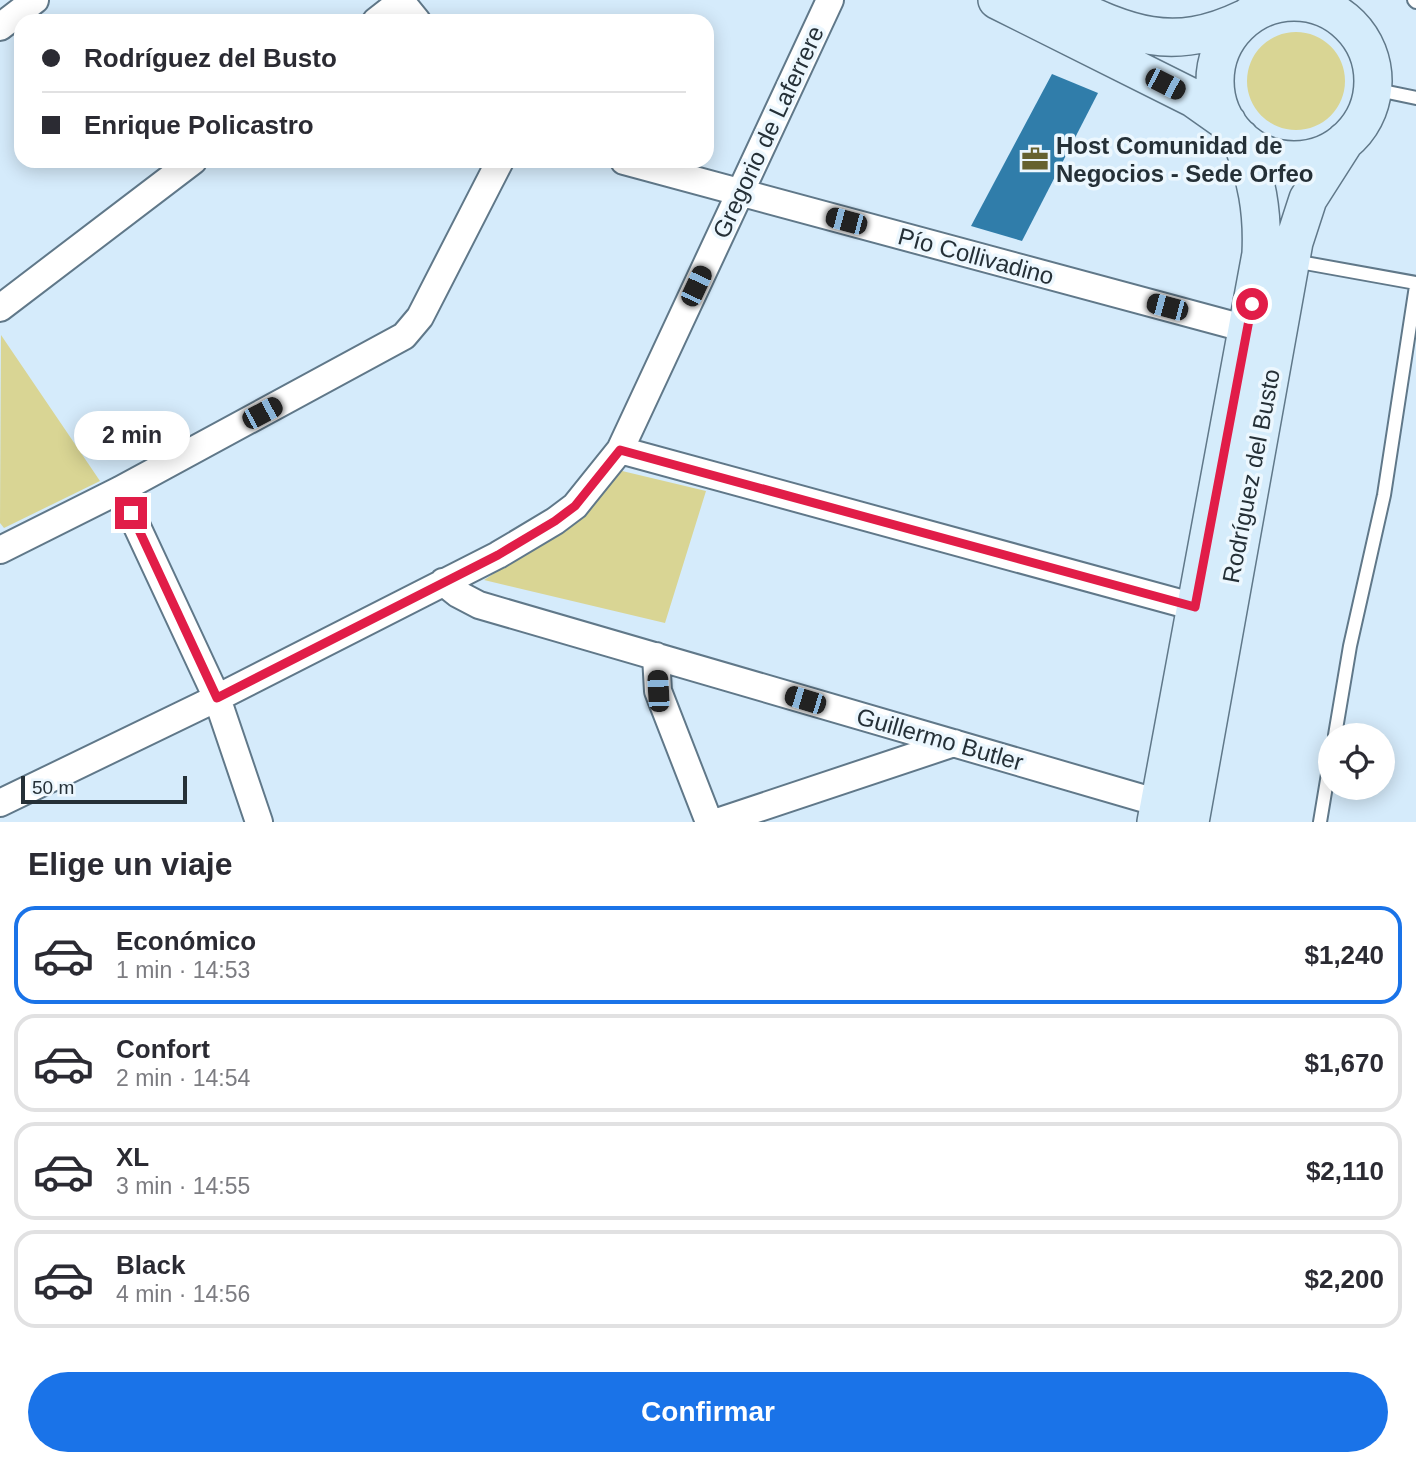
<!DOCTYPE html>
<html lang="es">
<meta charset="utf-8">
<style>
:root{--surface:#fff;--page:#f7f7f7;--text:#2b2b33;--muted:#7c7c81;--line:#e1e1e2;--accent:#1a73e8}
body{margin:0;font-family:Helvetica,sans-serif;background:var(--page);color:var(--text);height:100vh;display:flex;flex-direction:column;font-size:26px;white-space:nowrap}
*{box-sizing:border-box;margin:0}
p{font-size:23px;color:var(--muted)}
.icon{flex:none;width:38px;height:38px;fill:none;stroke:currentColor;stroke-width:2;stroke-linecap:round;stroke-linejoin:round}
.map{position:relative;height:822px;overflow:hidden}
.drawer{display:flex;flex-direction:column;background:var(--surface);flex:1}
.drawer>*{flex:none}
.banner{position:absolute;left:14px;top:14px;width:700px;height:154px;border-radius:21px;box-shadow:0 4px 18px #0003;display:grid;align-content:center;height:154px;padding:0 28px;background:var(--surface)}
.controls{position:absolute;left:1318px;top:723px;display:grid;gap:14px}
.controls a{display:grid;place-items:center;width:77px;height:77px;border-radius:50%;background:var(--surface);box-shadow:0 4px 18px #0003;font-size:35px}
.scale{position:absolute;left:21px;bottom:18px;width:166px;box-sizing:border-box;padding-left:7px;border:4px solid #253037;border-top:0;font-size:19px;line-height:24px;white-space:nowrap;color:#253037;-webkit-text-stroke:5px #ecf7fe;paint-order:stroke}
.end{position:absolute;width:32px;height:32px;margin:-16px;border:9px solid #e11d48;background:#fff;box-shadow:0 0 0 4px #fff}
.from{border-radius:50%}
.bubble{position:absolute;height:49px;border-radius:24px;background:var(--surface);box-shadow:0 4px 18px #0003;font-size:23px;font-weight:800;line-height:49px;text-align:center}
.car{position:absolute;width:21px;height:42px;margin:-21px -10px;border-radius:9px;box-shadow:0 0 5px 2px #0007;background:linear-gradient(#222 24%,#8ab4d8 0 40%,#222 0 76%,#8ab4d8 0 86%,#222 0)}
.banner b{display:flex;align-items:center;gap:24px;height:66px;font-size:26px}
.banner b+b{border-top:2px solid var(--line)}
.banner i{width:18px;height:18px;background:var(--text)}
ul{padding:0;list-style:none}
li{display:flex;align-items:center;gap:21px;height:98px;margin:0 14px 10px;padding:0 14px;border:4px solid var(--line);border-radius:21px}
li div{flex:1}
li b{display:block;font-size:26px}
li em{font-style:normal;font-weight:800}
li.on{border-color:var(--accent)}
li>.icon{width:63px;height:63px;stroke-width:1.5}
h2{padding:0 28px;font-size:32px;line-height:84px}
.cta{display:flex;gap:14px;margin-top:auto;padding:14px 28px}
.cta a{flex:1;height:80px;border-radius:42px;background:var(--accent);color:#fff;font-size:28px;font-weight:800;line-height:80px;text-align:center}
.map>svg:first-child{display:block}
.green{fill:#d9d594}
.building{fill:#307daa}
.lines{fill:none;stroke-linecap:round;stroke-linejoin:round}
.lane-casing{stroke:#607889;stroke-width:16}
.street-casing{stroke:#607889;stroke-width:30}
.secondary-casing{stroke:#607889;stroke-width:40}
.lane{stroke:#fff;stroke-width:12}
.street{stroke:#fff;stroke-width:26}
.secondary{stroke:#d5ecfb;stroke-width:37}
.route{stroke:#e11d48;stroke-width:9}
.labels{text-anchor:middle;dominant-baseline:central;stroke-width:7;stroke-linejoin:round;paint-order:stroke}
.street-label{font-size:24px;fill:#253037;stroke:#ecf7fe}
.poi-label{font-size:24px;font-weight:bold;fill:#253037;stroke:#ecf7fe;text-anchor:start}
</style>
<div class="map">
<svg width="1416" height="822" viewBox="0 0 1416 822">
<rect width="100%" height="100%" fill="#d5ebfb"/>
<path class="green" d="M1247 81a49 49 0 1 1 98 0a49 49 0 1 1-98 0Z
M 1,335 L 100,481 L 4,528 L 0,523 Z
M 618,470 L 706,491 L 665,623 L 484,580 L 585,513 Z"/>
<path class="building" d="M 1052,74 L 1098,93 L 1022,241 L 971,226 Z"/>
<g class="lines">
<defs>
<path id="lane" d="M 1414,0 L 1416,2
M 1373,89 L 1416,98
M 1294,261 L 1416,283
M 1335,735 L 1350,646 L 1384,495 L 1416,286
M 1320,822 L 1330,762"/>
<path id="street" d="M 400,0 L 417,21
M 376,21 L 403,0
M 0,27 L 35,0
M 624,161 L 1247,329
M 0,308 L 193,161
M 620,450 L 1195,607
M 120,490 L 217,698 L 259,822
M 0,550 L 120,490 L 404,336 L 420,317 L 500,161
M 443,582 L 458,594 L 479,605 L 1159,803
M 656,656 L 658,691 L 709,822
M 0,803 L 217,698 L 498,555 L 555,521 L 575,506 L 620,450 L 830,0
M 717,822 L 954,743"/>
<path id="secondary" d="M 997,0 L 1193,98 L 1227,122
M 1056,0 C 1125,32 1169,55 1244,19
M1215 81a79 79 0 1 1 158 0a79 79 0 1 1-158 0Z
M 1156,822 L 1261,254 C 1263,212 1257,177 1240,138
M 1190,822 L 1294,242 L 1308,199 L 1345,141"/>
</defs>
<use href="#lane" class="lane-casing"/>
<use href="#street" class="street-casing"/>
<use href="#secondary" class="secondary-casing"/>
<use href="#lane" class="lane"/>
<use href="#street" class="street"/>
<use href="#secondary" class="secondary"/>
</g>
<g class="lines">
<path class="route" d="M 131,513 L 217,698 L 498,555 L 555,521 L 575,506 L 620,450 L 1195,607 L 1252,304"/>
</g>
<defs>
<symbol id="office-bare" viewBox="-9 -9 18 18"><path d="M-6-3h4V-5.5h4V-3h4V5H-6ZM-1-4.5V-3h2v-1.5ZM-6 0V1H6V0Z" fill="#66622f" stroke="#ecf7fe" stroke-width="2.5" paint-order="stroke"/></symbol>
</defs>
<g fill-rule="evenodd">
<use href="#office-bare" x="1016" y="140" width="38" height="38"/>
</g>
<g class="labels">
<g class="street-label">
<text transform="translate(768 132) rotate(-65)">Gregorio de Laferrere</text>
<text transform="translate(976 256) rotate(15)">Pío Collivadino</text>
<text transform="translate(1251 476) rotate(-79)">Rodríguez del Busto</text>
<text transform="translate(940 739) rotate(16)">Guillermo Butler</text>
</g>
<g class="poi-label">
<text x="1056" y="145">Host Comunidad de<tspan x="1056" dy="28">Negocios - Sede Orfeo</tspan></text>
</g>
</g>
</svg>
<div class="controls">
<a><svg class="icon" aria-label="locate" viewBox="0 0 24 24"><circle cx="12" cy="12" r="6"/><path d="M12 2v4M12 18v4M2 12h4M18 12h4"/></svg></a>
</div>
<div class="scale">50 m</div>
<i class="end from" style="left:1252px;top:304px"></i>
<i class="end" style="left:131px;top:513px"></i>
<div class="bubble" style="left:74px;top:411px;width:116px">2 min</div>
<i class="car" style="left:1165px;top:84px;rotate:117deg"></i>
<i class="car" style="left:846px;top:221px;rotate:285deg"></i>
<i class="car" style="left:696px;top:286px;rotate:25deg"></i>
<i class="car" style="left:1167px;top:307px;rotate:285deg"></i>
<i class="car" style="left:262px;top:413px;rotate:62deg"></i>
<i class="car" style="left:658px;top:691px;rotate:357deg"></i>
<i class="car" style="left:805px;top:700px;rotate:287deg"></i>
<div class="banner">
<b><i class="from"></i>Rodríguez del Busto</b>
<b><i></i>Enrique Policastro</b>
</div>
</div>
<section class="drawer">
<h2>Elige un viaje</h2>
<ul>
<li class="on"><svg class="icon" aria-label="car" viewBox="0 0 24 24"><path d="M5 17H2v-5l4-1 3-4h7l3 4 3 1v5h-3M9 17h6M6 11h13"/><circle cx="7" cy="17" r="2"/><circle cx="17" cy="17" r="2"/></svg><div><b>Económico</b><p>1 min · 14:53</p></div><em>$1,240</em></li>
<li><svg class="icon" aria-label="car" viewBox="0 0 24 24"><path d="M5 17H2v-5l4-1 3-4h7l3 4 3 1v5h-3M9 17h6M6 11h13"/><circle cx="7" cy="17" r="2"/><circle cx="17" cy="17" r="2"/></svg><div><b>Confort</b><p>2 min · 14:54</p></div><em>$1,670</em></li>
<li><svg class="icon" aria-label="car" viewBox="0 0 24 24"><path d="M5 17H2v-5l4-1 3-4h7l3 4 3 1v5h-3M9 17h6M6 11h13"/><circle cx="7" cy="17" r="2"/><circle cx="17" cy="17" r="2"/></svg><div><b>XL</b><p>3 min · 14:55</p></div><em>$2,110</em></li>
<li><svg class="icon" aria-label="car" viewBox="0 0 24 24"><path d="M5 17H2v-5l4-1 3-4h7l3 4 3 1v5h-3M9 17h6M6 11h13"/><circle cx="7" cy="17" r="2"/><circle cx="17" cy="17" r="2"/></svg><div><b>Black</b><p>4 min · 14:56</p></div><em>$2,200</em></li>
</ul>
<div class="cta"><a>Confirmar</a></div>
</section>
